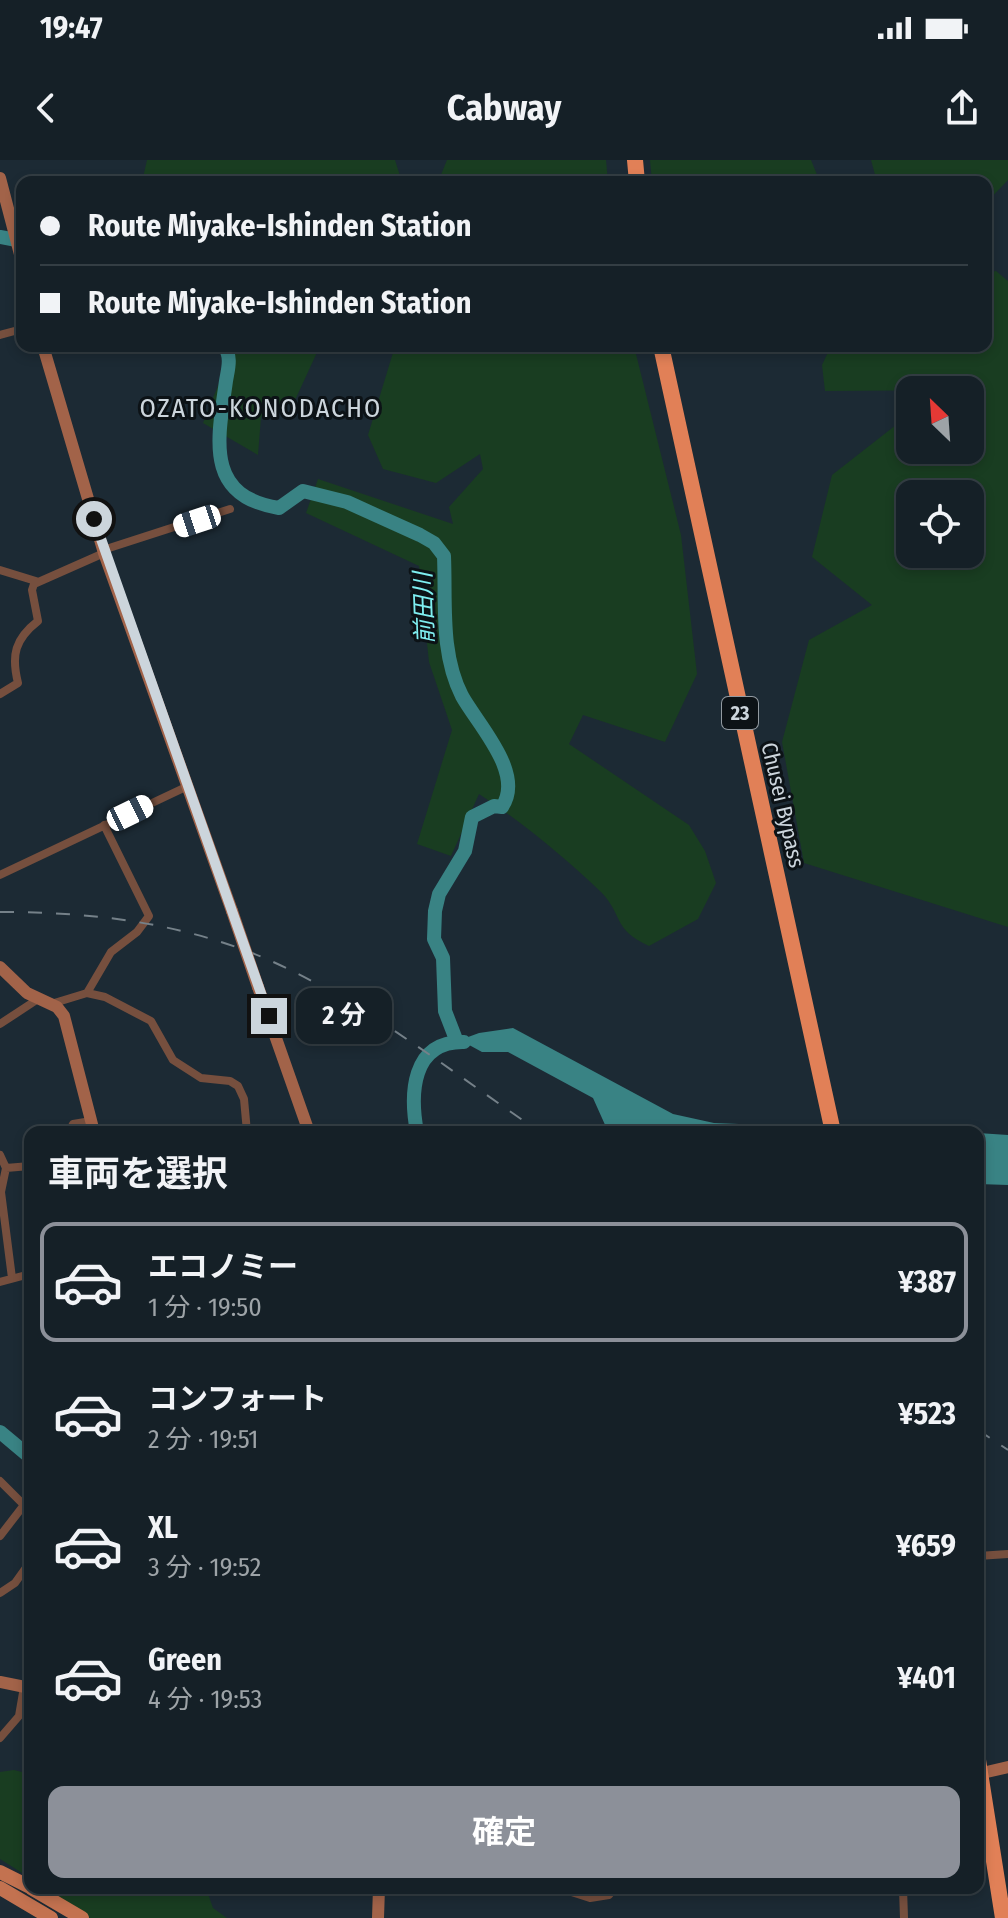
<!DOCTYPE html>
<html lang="ja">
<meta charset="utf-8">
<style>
:root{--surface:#152027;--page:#222d33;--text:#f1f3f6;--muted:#9da3a7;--line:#343e44;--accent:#8c9099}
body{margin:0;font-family:"Fira Sans Condensed","Noto Sans JP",sans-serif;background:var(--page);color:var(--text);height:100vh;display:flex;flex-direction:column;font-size:30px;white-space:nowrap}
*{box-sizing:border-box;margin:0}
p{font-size:26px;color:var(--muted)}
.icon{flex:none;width:44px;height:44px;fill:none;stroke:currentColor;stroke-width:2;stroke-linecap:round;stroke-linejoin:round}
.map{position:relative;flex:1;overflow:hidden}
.drawer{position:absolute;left:24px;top:966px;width:960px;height:768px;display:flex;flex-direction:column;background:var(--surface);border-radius:16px;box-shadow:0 4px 12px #0003,0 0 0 2px var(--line)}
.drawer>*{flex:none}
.top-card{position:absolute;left:16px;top:16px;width:976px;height:176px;border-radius:16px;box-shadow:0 4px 12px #0003,0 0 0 2px var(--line);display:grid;align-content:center;height:176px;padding:0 24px;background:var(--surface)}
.needle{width:52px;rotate:335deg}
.buttons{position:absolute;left:896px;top:216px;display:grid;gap:16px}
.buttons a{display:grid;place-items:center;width:88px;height:88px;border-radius:16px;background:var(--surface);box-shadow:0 4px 12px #0003,0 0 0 2px var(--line);font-size:40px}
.end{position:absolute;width:36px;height:36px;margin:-18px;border:10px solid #ccd5dc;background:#111;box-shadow:0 0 0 4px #111}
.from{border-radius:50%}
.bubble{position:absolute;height:56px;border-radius:16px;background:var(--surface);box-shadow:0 4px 12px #0003,0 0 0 2px var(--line);font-size:26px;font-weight:700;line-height:56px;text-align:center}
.car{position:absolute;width:24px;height:48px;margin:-24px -12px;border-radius:10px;box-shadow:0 0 6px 2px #0007;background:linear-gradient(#fff 24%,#345 0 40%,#fff 0 76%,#345 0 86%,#fff 0)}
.top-card b{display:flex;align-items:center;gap:28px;height:76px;font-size:30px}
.top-card b+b{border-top:2px solid var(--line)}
.top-card i{width:20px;height:20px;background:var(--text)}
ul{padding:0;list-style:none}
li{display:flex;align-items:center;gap:24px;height:120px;margin:0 16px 12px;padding:0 8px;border:4px solid transparent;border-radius:16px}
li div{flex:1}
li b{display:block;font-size:30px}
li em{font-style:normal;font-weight:700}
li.current{border-color:var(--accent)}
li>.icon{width:72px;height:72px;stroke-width:1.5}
h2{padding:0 24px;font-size:36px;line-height:96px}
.button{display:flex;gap:16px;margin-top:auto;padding:16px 24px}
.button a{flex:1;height:92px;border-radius:16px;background:var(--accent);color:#fff;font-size:32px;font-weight:700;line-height:92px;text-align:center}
.status{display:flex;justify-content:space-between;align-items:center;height:56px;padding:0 40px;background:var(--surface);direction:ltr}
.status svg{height:22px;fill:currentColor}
header{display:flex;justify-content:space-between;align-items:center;height:104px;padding:0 24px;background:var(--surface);font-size:36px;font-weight:700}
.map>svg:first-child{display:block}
.green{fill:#193d21;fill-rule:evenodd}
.water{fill:#398384}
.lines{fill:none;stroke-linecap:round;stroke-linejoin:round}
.river{stroke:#398384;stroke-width:14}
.street{stroke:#764f3e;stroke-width:8}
.secondary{stroke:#a26349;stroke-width:12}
.primary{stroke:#c37250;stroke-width:14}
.highway{stroke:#e18057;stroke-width:16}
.rail{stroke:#758189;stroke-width:2;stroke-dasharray:14 14;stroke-linecap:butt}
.secondary-bridge{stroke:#a26349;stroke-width:12}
.route{stroke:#ccd5dc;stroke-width:10}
.labels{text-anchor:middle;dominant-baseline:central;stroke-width:6;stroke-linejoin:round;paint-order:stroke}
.shield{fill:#0c1216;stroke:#929aa1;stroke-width:2}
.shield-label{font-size:20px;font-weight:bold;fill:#ccd5dc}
.street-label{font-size:22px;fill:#ccd5dc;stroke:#0c1216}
.water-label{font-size:24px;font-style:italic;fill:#7feff1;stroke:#0c1216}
.quarter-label{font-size:26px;letter-spacing:2px;fill:#ccd5dc;stroke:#0c1216}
</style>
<div class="status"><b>19:47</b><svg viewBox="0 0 49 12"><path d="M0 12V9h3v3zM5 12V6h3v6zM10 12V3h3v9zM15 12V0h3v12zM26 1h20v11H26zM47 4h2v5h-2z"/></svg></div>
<header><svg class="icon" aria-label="back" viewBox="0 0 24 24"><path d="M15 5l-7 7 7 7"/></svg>Cabway<svg class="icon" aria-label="share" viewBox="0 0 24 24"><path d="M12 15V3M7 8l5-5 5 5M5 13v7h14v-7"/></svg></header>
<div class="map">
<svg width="1008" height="1758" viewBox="0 0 1008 1758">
<rect width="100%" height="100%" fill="#1c2a34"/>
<path class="green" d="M 147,0 L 395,0 L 402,22 L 142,22 Z
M 447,0 L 606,0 L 608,22 L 438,22 Z
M 650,0 L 811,0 L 820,22 L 652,22 Z
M 871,0 L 1008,0 L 1008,20 L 986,43 L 986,22 L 877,22 Z
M 996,111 L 1008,121 L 1008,767 L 804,703 L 782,582 L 809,480 L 872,445 L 812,397 L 832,315 L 910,254 L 910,290 L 970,290 L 970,230 L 825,231 L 822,205 L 831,186 L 986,186 L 986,113 ZM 970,334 L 970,394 L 910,394 L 910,334 Z
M 230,186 L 320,186 L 296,238 L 261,257 L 258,295 L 203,263 L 233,188 Z
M 395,186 L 634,186 L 681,375 L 697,514 L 665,582 L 583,555 L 569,584 L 689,665 L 705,691 L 716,723 L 698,759 L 649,786 C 612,769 624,756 601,732 C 563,696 523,663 479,634 L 451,696 L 417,684 L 452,570 L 429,502 L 419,406 L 306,353 L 318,319 L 453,364 L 449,347 L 483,309 L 480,294 L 436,323 L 383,309 L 368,275 Z
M 14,1610 L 30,1614 L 30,1718 L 0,1699 L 0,1612 Z
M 45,1728 L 206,1728 L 213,1748 L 227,1758 L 90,1758 Z"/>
<path class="water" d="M 513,868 L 673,954 L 714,963 L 940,972 L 616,972 L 606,967 L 593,938 L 508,892 L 482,892 L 460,880 L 479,873 Z
M 978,973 L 1008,975 L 1008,1025 L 978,1024 Z"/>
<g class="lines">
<path class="river" d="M 0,77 L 22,81
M 224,186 C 232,197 228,209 226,221 C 218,279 204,336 279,348 L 303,331 L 347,342 L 420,375 L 434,383 L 444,396 C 446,443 440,493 462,536 C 478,565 525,613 502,647 L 494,646 L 472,657 L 465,691 L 439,734 L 435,751 L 434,779 L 443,798 L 445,851 L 457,882
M 417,972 C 410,935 411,881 464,882
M 0,1272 L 30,1297"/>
<path class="street" d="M 0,175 L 22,169
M 103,390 L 230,349
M 0,410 L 39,422
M 0,534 L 18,523 C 11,495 15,479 38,461 L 32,430 L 34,424 L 104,393
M 0,715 L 188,626
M 87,833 L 111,792 L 137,772 L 149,756 L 104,665
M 51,844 L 87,833 L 105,837 L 151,861 L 173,900 L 201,918 L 230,921 L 238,926 L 244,939 L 247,972
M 0,864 L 38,839
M 69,972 L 73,964 L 91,961
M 230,972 L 246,967
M 0,995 L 6,1008 L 1,1032 L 12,1118
M 6,1008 L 30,1006
M 0,1122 L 30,1114
M 0,1321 L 30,1351
M 0,1376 L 24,1345
M 978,1396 L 1008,1394
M 0,1433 L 15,1423 L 30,1402
M 0,1578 L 19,1556 L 24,1527
M 559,1728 L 590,1738 L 609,1735 L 615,1728
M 903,1728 L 904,1758"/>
<path class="secondary" d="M 0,18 L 22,102
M 43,186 L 104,393 L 232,751
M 0,807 L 27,833 L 57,847 L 64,856 L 94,972
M 258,827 L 309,972
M 0,1522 L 30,1528
M 978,1614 L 1008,1607
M 378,1758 L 379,1728"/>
<path class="primary" d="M 0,1712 L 30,1727
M 0,1728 L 51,1758
M 31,1728 L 82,1758"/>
<path class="highway" d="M 635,0 L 637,22
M 661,186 L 833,972
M 978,1600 L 1003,1758"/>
<path class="rail" d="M 0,752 C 90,752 178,762 262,797 C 362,840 450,911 540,972
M 978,1270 L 1008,1290"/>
<path class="secondary-bridge" d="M 232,751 L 258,827"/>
</g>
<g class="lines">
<path class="route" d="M 94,359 L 269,856"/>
</g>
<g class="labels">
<rect class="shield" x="722" y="537" width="36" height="32" rx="6"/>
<g class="shield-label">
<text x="740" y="553">23</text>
</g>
<g class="street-label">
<text transform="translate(783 645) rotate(77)">Chusei Bypass</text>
</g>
<g class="water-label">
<text transform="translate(424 448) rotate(-92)">前田川</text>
</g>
<g class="quarter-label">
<text x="261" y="248">OZATO-KONODACHO</text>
</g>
</g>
</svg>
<div class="buttons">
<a><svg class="needle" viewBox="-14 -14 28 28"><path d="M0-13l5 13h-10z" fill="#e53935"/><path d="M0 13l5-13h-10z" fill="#9da3a7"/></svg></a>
<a><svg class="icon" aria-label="locate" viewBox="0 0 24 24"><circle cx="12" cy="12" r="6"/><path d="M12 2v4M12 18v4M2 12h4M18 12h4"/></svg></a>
</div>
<i class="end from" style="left:94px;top:359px"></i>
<i class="end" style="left:269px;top:856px"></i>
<div class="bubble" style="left:296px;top:828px;width:96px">2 分</div>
<i class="car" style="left:197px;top:361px;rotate:252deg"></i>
<i class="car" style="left:130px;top:653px;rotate:64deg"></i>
<div class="top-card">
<b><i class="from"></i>Route Miyake-Ishinden Station</b>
<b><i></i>Route Miyake-Ishinden Station</b>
</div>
<section class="drawer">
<h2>車両を選択</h2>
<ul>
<li class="current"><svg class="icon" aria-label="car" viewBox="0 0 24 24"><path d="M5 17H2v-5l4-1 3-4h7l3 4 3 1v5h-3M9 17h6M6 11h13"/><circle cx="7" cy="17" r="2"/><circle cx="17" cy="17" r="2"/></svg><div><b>エコノミー</b><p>1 分 · 19:50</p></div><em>¥387</em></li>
<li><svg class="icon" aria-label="car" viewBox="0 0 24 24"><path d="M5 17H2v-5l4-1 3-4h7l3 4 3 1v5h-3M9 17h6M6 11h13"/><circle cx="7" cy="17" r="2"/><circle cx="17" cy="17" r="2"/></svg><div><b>コンフォート</b><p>2 分 · 19:51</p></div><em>¥523</em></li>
<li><svg class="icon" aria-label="car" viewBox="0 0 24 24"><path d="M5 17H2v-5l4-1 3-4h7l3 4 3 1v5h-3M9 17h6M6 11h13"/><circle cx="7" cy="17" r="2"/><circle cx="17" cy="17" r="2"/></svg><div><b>XL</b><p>3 分 · 19:52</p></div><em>¥659</em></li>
<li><svg class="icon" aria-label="car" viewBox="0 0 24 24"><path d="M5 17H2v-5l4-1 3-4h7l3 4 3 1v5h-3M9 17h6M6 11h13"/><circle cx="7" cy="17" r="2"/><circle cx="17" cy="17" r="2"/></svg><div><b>Green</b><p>4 分 · 19:53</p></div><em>¥401</em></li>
</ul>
<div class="button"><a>確定</a></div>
</section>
</div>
